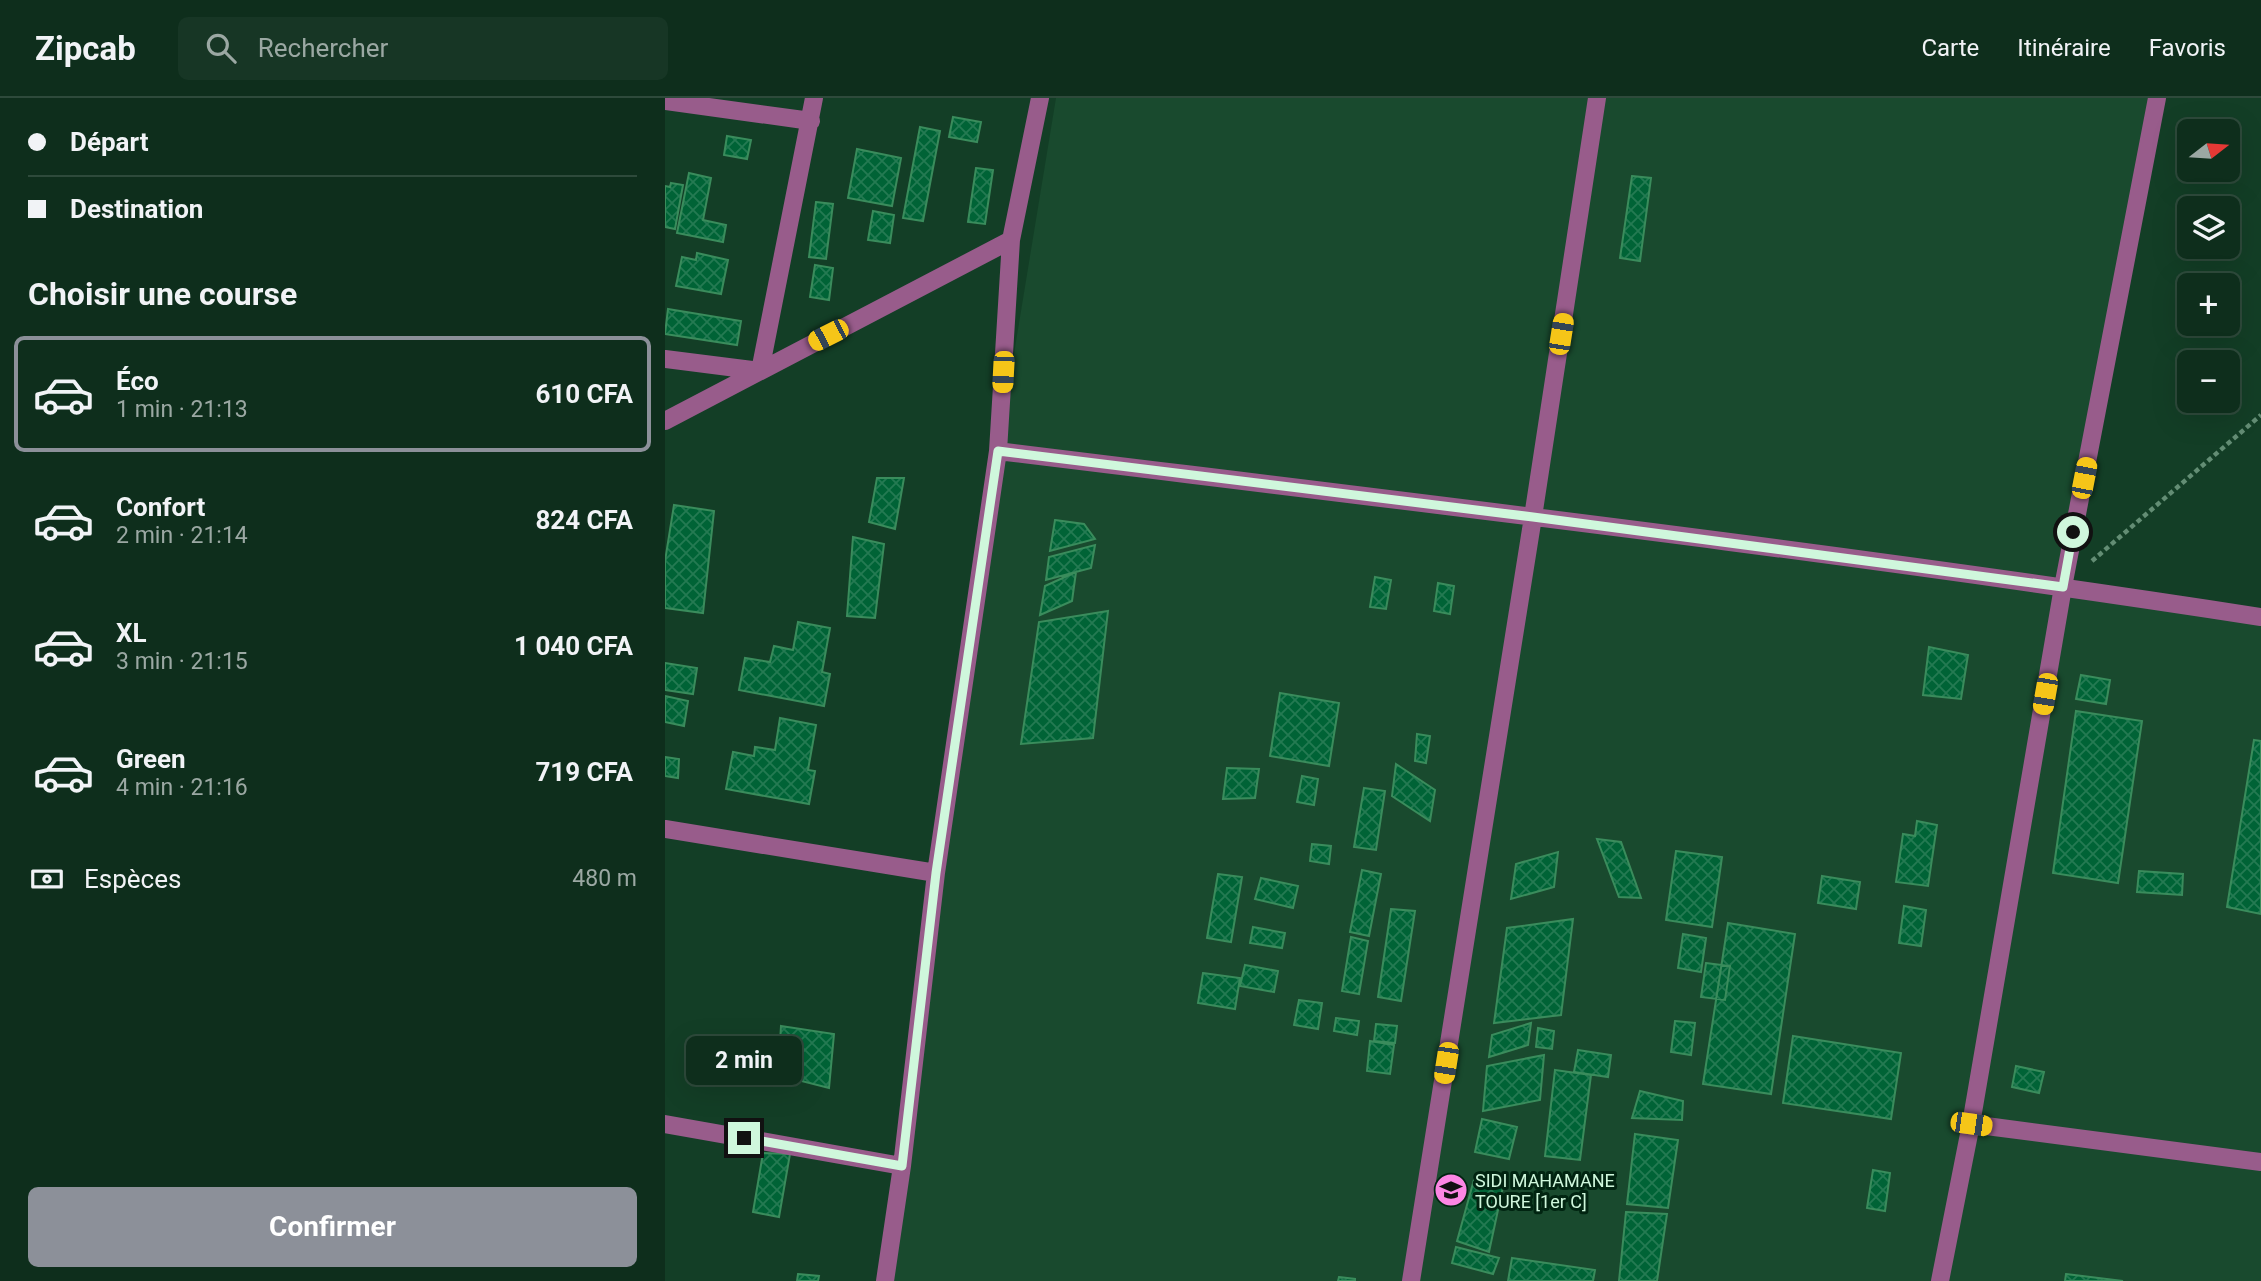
<!DOCTYPE html>
<html lang="fr">
<meta charset="utf-8">
<style>
:root{--surface:#0e2e1c;--page:#173625;--text:#f1f3f6;--muted:#9ba8a3;--line:#2e4a3b;--accent:#8c9099}
body{margin:0;font-family:Roboto,sans-serif;background:var(--page);color:var(--text);height:100vh;display:flex;flex-direction:column;font-size:26px;white-space:nowrap}
*{box-sizing:border-box;margin:0}
p{font-size:23px;color:var(--muted)}
.icon{flex:none;width:38px;height:38px;fill:none;stroke:currentColor;stroke-width:2;stroke-linecap:round;stroke-linejoin:round}
.map{position:relative;flex:1;overflow:hidden}
.sheet{display:flex;flex-direction:column;background:var(--surface);width:665px}
.sheet>*{flex:none}
.guide{display:grid;align-content:center;height:154px;padding:0 28px;background:var(--surface)}
.needle{width:46px;rotate:73deg}
.buttons{position:absolute;left:1512px;top:21px;display:grid;gap:14px}
.buttons a{display:grid;place-items:center;width:63px;height:63px;border-radius:10px;background:var(--surface);box-shadow:0 7px 28px #0002,0 0 0 2px var(--line);font-size:35px}
.end{position:absolute;width:32px;height:32px;margin:-16px;border:9px solid #cff7dc;background:#111;box-shadow:0 0 0 4px #111}
.from{border-radius:50%}
.bubble{position:absolute;height:49px;border-radius:10px;background:var(--surface);box-shadow:0 7px 28px #0002,0 0 0 2px var(--line);font-size:23px;font-weight:700;line-height:49px;text-align:center}
.car{position:absolute;width:21px;height:42px;margin:-21px -10px;border-radius:9px;box-shadow:0 0 5px 2px #0007;background:linear-gradient(#f5c518 24%,#345 0 40%,#f5c518 0 76%,#345 0 86%,#f5c518 0)}
.guide b{display:flex;align-items:center;gap:24px;height:66px;font-size:26px}
.guide b+b{border-top:2px solid var(--line)}
.guide i{width:18px;height:18px;background:var(--text)}
ul{padding:0;list-style:none}
li{display:flex;align-items:center;gap:21px;height:116px;margin:0 14px 10px;padding:0 14px;border:4px solid transparent;border-radius:10px}
li div{flex:1}
li b{display:block;font-size:26px}
li em{font-style:normal;font-weight:700}
li.selected{border-color:var(--accent)}
li>.icon{width:63px;height:63px;stroke-width:1.5}
h2{padding:0 28px;font-size:32px;line-height:84px}
.pay{display:flex;align-items:center;gap:18px;height:77px;padding:0 28px;font-size:26px}
.pay p{margin-inline-start:auto}
.primary-button{display:flex;gap:14px;margin-top:auto;padding:14px 28px}
.primary-button a{flex:1;height:80px;border-radius:10px;background:var(--accent);color:#fff;font-size:28px;font-weight:700;line-height:80px;text-align:center}
header{display:flex;align-items:center;gap:42px;box-sizing:border-box;height:98px;padding:0 35px;background:var(--surface);border-bottom:2px solid var(--line)}
header strong{font-size:33px}
nav{display:flex;gap:38px;margin-inline-start:auto;font-size:24px}
.search{width:490px;height:63px;background:var(--page);display:flex;align-items:center;gap:18px;box-sizing:border-box;padding:0 24px;border-radius:10px;color:var(--muted);font-size:26px}
main{display:flex;flex:1;min-height:0}
.map>svg:first-child{display:block}
.built{fill:#194a2e}
.building{fill:url(#building-cross-hatch);stroke:#3a8c5c;stroke-width:2}
.lines{fill:none;stroke-linecap:round;stroke-linejoin:round}
.path{stroke:#638d74;stroke-width:4.5;stroke-dasharray:5 3.5;stroke-linecap:butt}
.street{stroke:#985c8b;stroke-width:18}
.route{stroke:#cff7dc;stroke-width:9}
.labels{text-anchor:middle;dominant-baseline:central;stroke-width:6;stroke-linejoin:round;paint-order:stroke}
.poi-label{font-size:18px;fill:#cff7dc;stroke:#012411;text-anchor:start}
</style>
<header>
<strong>Zipcab</strong>
<div class="search"><svg class="icon" aria-label="search" viewBox="0 0 24 24"><circle cx="10" cy="10" r="6"/><path d="M15 15l6 6"/></svg>Rechercher</div>
<nav><a>Carte</a><a>Itinéraire</a><a>Favoris</a></nav>
</header>
<main>
<section class="sheet">
<div class="guide">
<b><i class="from"></i>Départ</b>
<b><i></i>Destination</b>
</div>
<h2>Choisir une course</h2>
<ul>
<li class="selected"><svg class="icon" aria-label="car" viewBox="0 0 24 24"><path d="M5 17H2v-5l4-1 3-4h7l3 4 3 1v5h-3M9 17h6M6 11h13"/><circle cx="7" cy="17" r="2"/><circle cx="17" cy="17" r="2"/></svg><div><b>Éco</b><p>1 min · 21:13</p></div><em>610 CFA</em></li>
<li><svg class="icon" aria-label="car" viewBox="0 0 24 24"><path d="M5 17H2v-5l4-1 3-4h7l3 4 3 1v5h-3M9 17h6M6 11h13"/><circle cx="7" cy="17" r="2"/><circle cx="17" cy="17" r="2"/></svg><div><b>Confort</b><p>2 min · 21:14</p></div><em>824 CFA</em></li>
<li><svg class="icon" aria-label="car" viewBox="0 0 24 24"><path d="M5 17H2v-5l4-1 3-4h7l3 4 3 1v5h-3M9 17h6M6 11h13"/><circle cx="7" cy="17" r="2"/><circle cx="17" cy="17" r="2"/></svg><div><b>XL</b><p>3 min · 21:15</p></div><em>1 040 CFA</em></li>
<li><svg class="icon" aria-label="car" viewBox="0 0 24 24"><path d="M5 17H2v-5l4-1 3-4h7l3 4 3 1v5h-3M9 17h6M6 11h13"/><circle cx="7" cy="17" r="2"/><circle cx="17" cy="17" r="2"/></svg><div><b>Green</b><p>4 min · 21:16</p></div><em>719 CFA</em></li>
</ul>
<div class="pay"><svg class="icon" aria-label="cash" viewBox="0 0 24 24"><path d="M3 7h18v10H3z"/><circle cx="12" cy="12" r="2"/></svg>Espèces<p>480 m</p></div>
<div class="primary-button"><a>Confirmer</a></div>
</section>
<div class="map">
<svg width="1596" height="1183" viewBox="0 0 1596 1183">
<defs>
<pattern id="building-cross-hatch" width="8" height="8" patternUnits="userSpaceOnUse" patternTransform="scale(1.75)"><rect width="8" height="8" fill="#006336"/><path d="M0 0l8 8M0 8l8-8" fill="none" stroke="#247a52"/></pattern>
</defs>
<rect width="100%" height="100%" fill="#133e26"/>
<path class="built" d="M 391,0 L 1492,0 L 1398,488 L 1596,519 L 1596,1183 L 220,1183 L 333,353 Z"/>
<path class="building" d="M 288,19 L 316,24 L 312,44 L 284,39 Z
M 255,29 L 275,33 L 258,123 L 238,120 Z
M 62,38 L 86,42 L 82,61 L 59,57 Z
M 192,51 L 236,60 L 227,108 L 183,100 Z
M 311,70 L 328,72 L 320,126 L 303,124 Z
M 24,75 L 46,80 L 38,122 L 61,127 L 58,144 L 12,135 Z
M 967,78 L 986,80 L 975,163 L 955,160 Z
M 6,85 L 18,87 L 10,131 L 0,129 L 0,88 L 5,89 Z
M 151,104 L 168,106 L 161,161 L 144,159 Z
M 208,113 L 229,117 L 225,145 L 203,142 Z
M 32,155 L 63,162 L 56,196 L 11,188 L 17,159 L 31,162 Z
M 150,167 L 168,170 L 164,202 L 145,199 Z
M 3,211 L 76,223 L 72,247 L 0,236 Z
M 212,380 L 239,380 L 230,431 L 204,424 Z
M 9,407 L 49,413 L 38,515 L 0,510 L 0,463 Z
M 390,422 L 419,426 L 430,441 L 385,453 Z
M 188,439 L 219,446 L 210,520 L 182,518 Z
M 430,447 L 426,470 L 381,482 L 384,459 Z
M 411,474 L 407,503 L 375,517 L 380,488 Z
M 710,479 L 726,482 L 721,511 L 705,509 Z
M 773,485 L 789,488 L 785,516 L 769,513 Z
M 443,513 L 428,640 L 356,646 L 374,524 Z
M 133,524 L 165,530 L 157,574 L 165,576 L 159,608 L 74,592 L 80,560 L 105,564 L 109,548 L 128,552 Z
M 1264,549 L 1303,557 L 1296,601 L 1258,597 Z
M 0,565 L 32,570 L 28,596 L 0,592 Z
M 1416,577 L 1445,582 L 1441,606 L 1411,601 Z
M 615,595 L 674,605 L 664,668 L 605,658 Z
M 0,598 L 23,603 L 19,628 L 0,624 Z
M 1411,613 L 1477,623 L 1453,785 L 1388,775 Z
M 115,620 L 151,627 L 143,672 L 150,673 L 144,706 L 61,691 L 68,654 L 89,658 L 90,649 L 110,652 Z
M 752,636 L 765,638 L 761,665 L 750,663 Z
M 1589,642 L 1596,643 L 1596,816 L 1562,809 Z
M 0,659 L 14,661 L 13,680 L 0,678 Z
M 731,666 L 770,692 L 765,723 L 727,698 Z
M 562,670 L 594,671 L 590,700 L 558,701 Z
M 637,678 L 653,681 L 649,707 L 632,704 Z
M 699,690 L 720,693 L 711,752 L 689,749 Z
M 1252,723 L 1272,727 L 1263,788 L 1231,784 L 1238,736 L 1250,738 Z
M 932,741 L 956,744 L 976,800 L 954,799 Z
M 647,746 L 666,748 L 664,766 L 645,763 Z
M 1011,753 L 1057,759 L 1047,829 L 1001,822 Z
M 893,754 L 889,789 L 846,801 L 851,766 Z
M 697,772 L 716,776 L 704,838 L 685,834 Z
M 1474,773 L 1518,776 L 1517,797 L 1472,794 Z
M 553,776 L 577,779 L 566,844 L 542,840 Z
M 1157,778 L 1195,784 L 1191,811 L 1153,805 Z
M 596,780 L 633,788 L 628,810 L 590,801 Z
M 1239,808 L 1261,812 L 1256,848 L 1234,845 Z
M 726,811 L 750,813 L 736,903 L 713,899 Z
M 908,821 L 896,917 L 829,925 L 842,830 Z
M 1063,825 L 1130,836 L 1106,996 L 1038,986 Z
M 588,829 L 620,835 L 617,850 L 585,845 Z
M 1018,836 L 1041,840 L 1036,874 L 1013,870 Z
M 686,839 L 703,843 L 694,896 L 677,893 Z
M 1041,865 L 1065,868 L 1060,902 L 1036,899 Z
M 580,867 L 613,873 L 609,894 L 575,888 Z
M 538,875 L 575,880 L 570,911 L 533,905 Z
M 634,902 L 657,905 L 653,931 L 629,927 Z
M 671,920 L 694,923 L 692,937 L 669,933 Z
M 1010,923 L 1030,925 L 1026,957 L 1006,954 Z
M 866,925 L 863,947 L 824,959 L 827,937 Z
M 711,926 L 732,928 L 730,945 L 709,943 Z
M 116,928 L 169,936 L 164,990 L 113,977 Z
M 873,930 L 889,933 L 887,951 L 871,949 Z
M 1128,938 L 1236,955 L 1226,1021 L 1118,1005 Z
M 705,943 L 729,947 L 725,976 L 702,973 Z
M 913,952 L 946,957 L 943,979 L 909,974 Z
M 879,957 L 875,1002 L 818,1013 L 822,968 Z
M 1351,968 L 1379,974 L 1374,995 L 1347,989 Z
M 890,972 L 926,977 L 915,1062 L 880,1058 Z
M 975,993 L 1018,1003 L 1017,1022 L 967,1020 Z
M 817,1021 L 852,1029 L 844,1061 L 810,1054 Z
M 970,1036 L 1013,1042 L 1003,1110 L 962,1106 Z
M 98,1055 L 125,1056 L 114,1119 L 88,1114 Z
M 1208,1072 L 1225,1075 L 1220,1113 L 1202,1110 Z
M 810,1078 L 839,1084 L 824,1154 L 792,1143 Z
M 961,1114 L 1002,1116 L 992,1183 L 954,1183 Z
M 791,1149 L 834,1160 L 828,1176 L 787,1165 Z
M 847,1160 L 930,1172 L 928,1183 L 843,1183 Z
M 133,1176 L 154,1178 L 153,1183 L 132,1183 Z
M 1401,1176 L 1458,1183 L 1400,1183 Z
M 674,1179 L 690,1181 L 690,1183 L 673,1183 Z"/>
<g class="lines">
<path class="path" d="M 1427,463 L 1596,317"/>
<path class="street" d="M 0,3 L 146,23
M 0,261 L 95,273 L 149,0
M 0,323 L 346,142
M 333,353 C 755,405 1176,454 1596,519
M 0,731 L 271,775
M 0,1026 L 237,1068
M 1306,1026 L 1596,1064
M 220,1183 L 237,1068 L 271,775 L 333,353 L 346,142 L 375,0
M 746,1183 L 868,419 L 932,0
M 1275,1183 L 1306,1026 L 1398,489 L 1492,0"/>
</g>
<g class="lines">
<path class="route" d="M 79,1040 L 237,1068 L 271,775 L 333,353 L 868,419 L 1398,489 L 1408,434"/>
</g>
<defs>
<symbol id="school-disc" viewBox="-11 -11 22 22"><circle r="9.5" fill="#fc86e4" stroke="#012411"/><path d="M0-5L7-2L0 1L-7-2ZM-4 1L0 2.5L4 1V4Q0 6-4 4Z" fill="#111"/></symbol>
</defs>
<g fill-rule="evenodd">
<use href="#school-disc" x="767" y="1073" width="38" height="38"/>
</g>
<g class="labels">
<g class="poi-label">
<text x="810" y="1082">SIDI MAHAMANE<tspan x="810" dy="21">TOURE [1er C]</tspan></text>
</g>
</g>
</svg>
<div class="buttons">
<a><svg class="needle" viewBox="-14 -14 28 28"><path d="M0-13l5 13h-10z" fill="#e53935"/><path d="M0 13l5-13h-10z" fill="#9ba8a3"/></svg></a>
<a><svg class="icon" aria-label="layers" viewBox="0 0 24 24"><path d="M12 4l9 5-9 5-9-5zM3 14l9 5 9-5"/></svg></a>
<a>+</a>
<a>−</a>
</div>
<i class="end from" style="left:1408px;top:434px"></i>
<i class="end" style="left:79px;top:1040px"></i>
<div class="bubble" style="left:21px;top:938px;width:116px">2 min</div>
<i class="car" style="left:896px;top:236px;rotate:9deg"></i>
<i class="car" style="left:163px;top:237px;rotate:243deg"></i>
<i class="car" style="left:338px;top:274px;rotate:183deg"></i>
<i class="car" style="left:1419px;top:380px;rotate:11deg"></i>
<i class="car" style="left:1380px;top:596px;rotate:190deg"></i>
<i class="car" style="left:781px;top:965px;rotate:189deg"></i>
<i class="car" style="left:1306px;top:1026px;rotate:98deg"></i>
</div>
</main>
